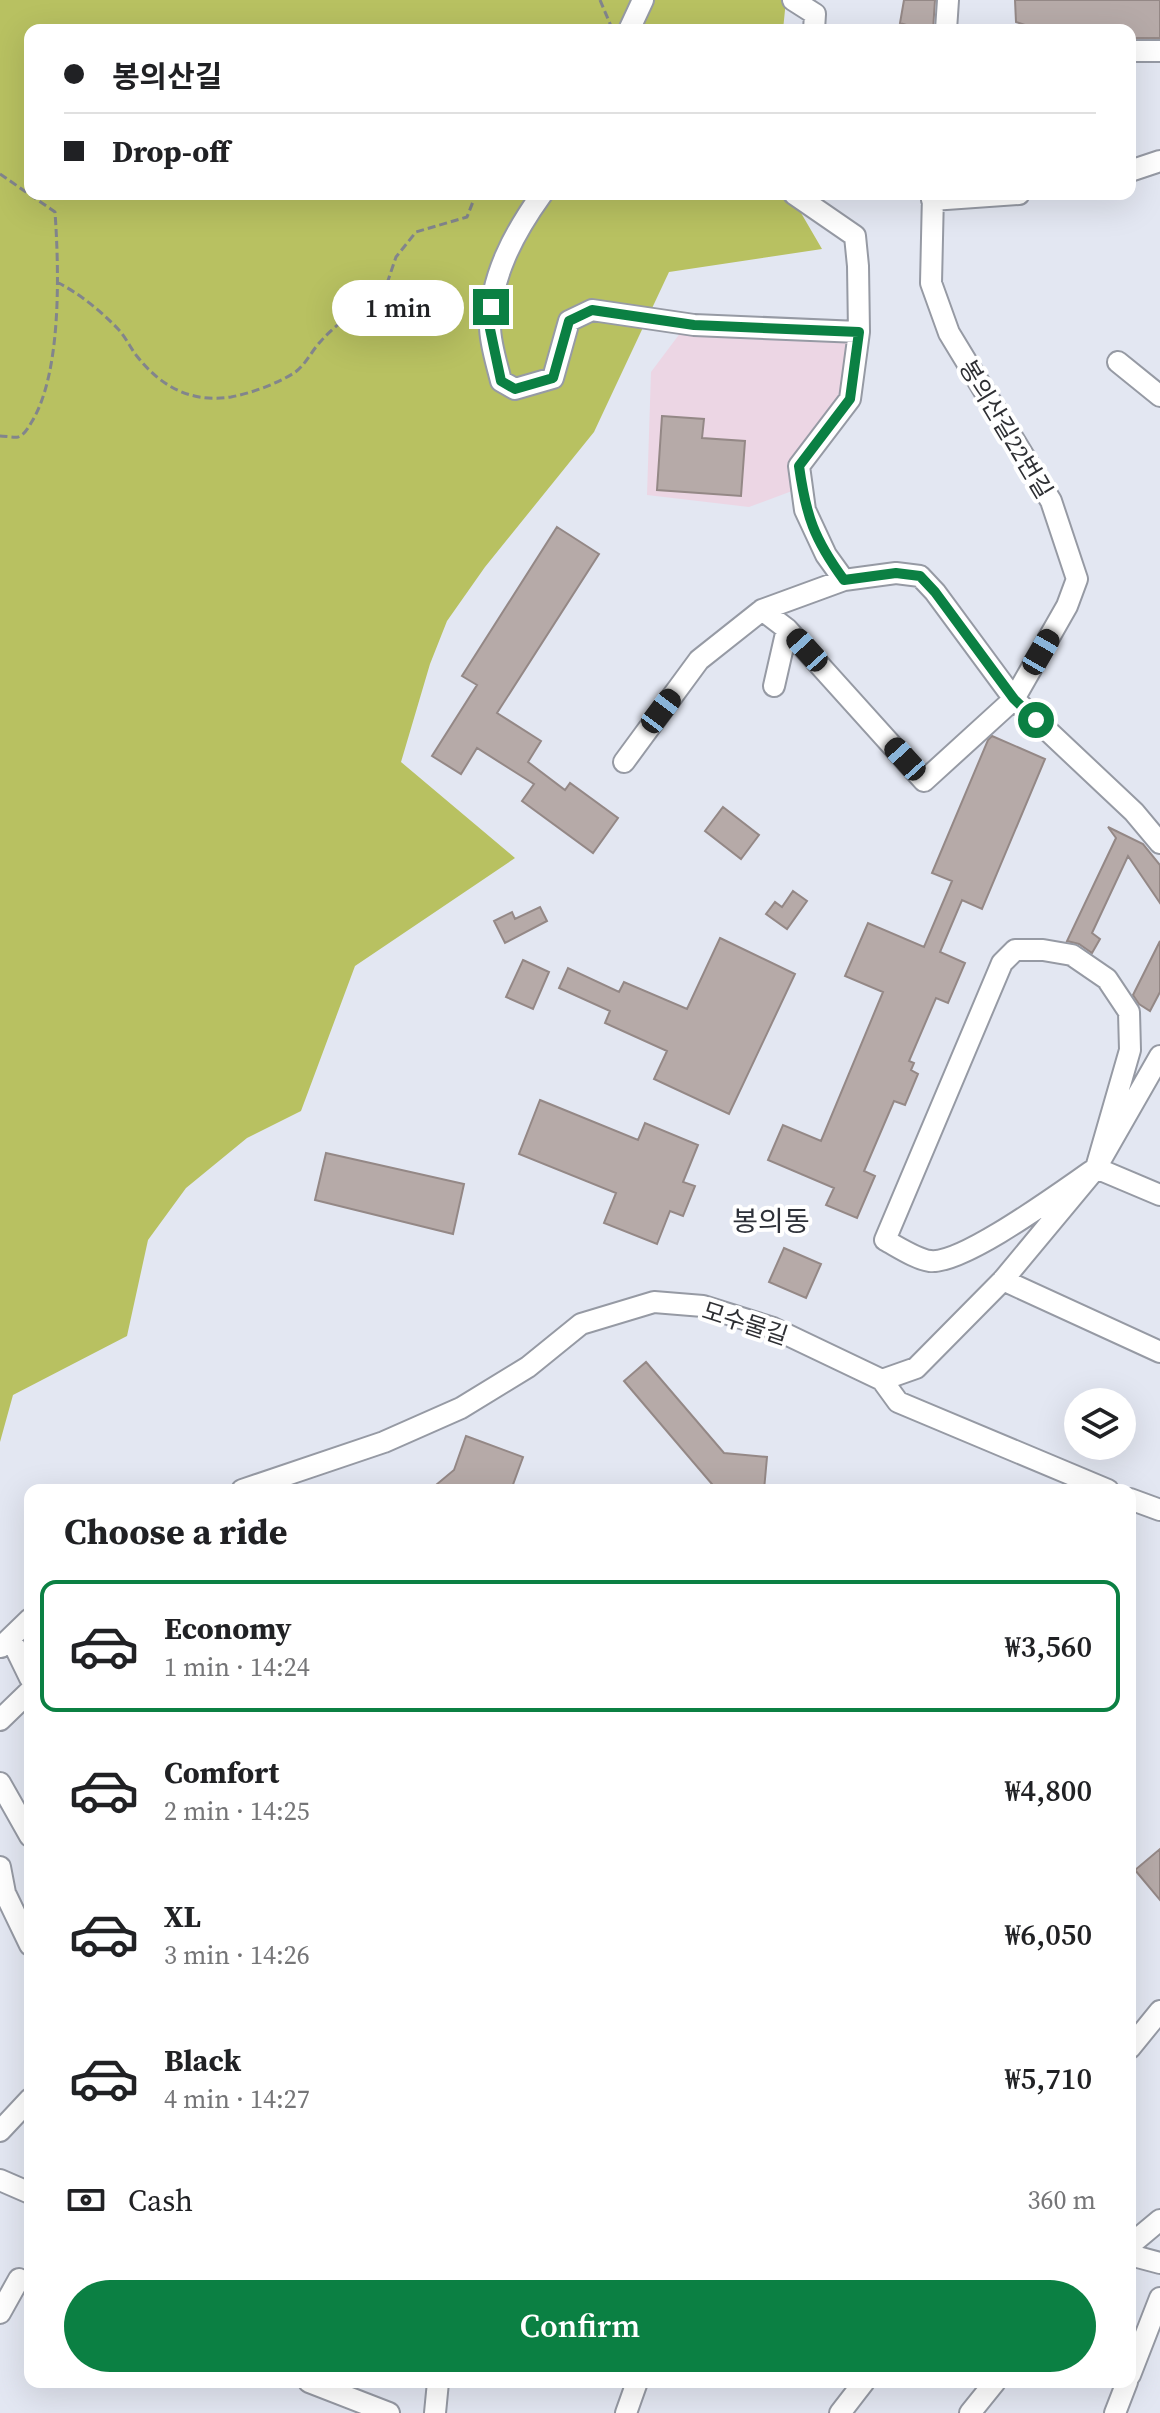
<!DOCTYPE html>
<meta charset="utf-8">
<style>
:root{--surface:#fff;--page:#f2f2f2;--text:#202124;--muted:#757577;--line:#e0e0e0;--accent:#0b8043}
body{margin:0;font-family:"Source Serif 4","Noto Sans KR",serif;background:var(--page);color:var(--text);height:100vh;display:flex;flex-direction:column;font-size:30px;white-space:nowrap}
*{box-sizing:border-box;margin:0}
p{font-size:26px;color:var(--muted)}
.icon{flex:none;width:44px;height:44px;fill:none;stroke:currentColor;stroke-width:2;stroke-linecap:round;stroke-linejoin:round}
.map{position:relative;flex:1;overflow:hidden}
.panel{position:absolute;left:24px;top:1484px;width:1112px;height:904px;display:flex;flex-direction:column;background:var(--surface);border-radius:16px;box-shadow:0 8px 32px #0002}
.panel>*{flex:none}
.banner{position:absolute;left:24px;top:24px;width:1112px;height:176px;border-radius:16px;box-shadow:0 8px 32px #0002;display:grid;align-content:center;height:176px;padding:0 40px;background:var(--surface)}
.fabs{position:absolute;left:1064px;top:1388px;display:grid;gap:16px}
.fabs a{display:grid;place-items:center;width:72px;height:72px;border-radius:50%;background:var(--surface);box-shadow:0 8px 32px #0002;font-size:40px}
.end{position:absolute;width:36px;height:36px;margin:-18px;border:10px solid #0b8043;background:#fff;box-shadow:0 0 0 4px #fff}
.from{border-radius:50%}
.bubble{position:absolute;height:56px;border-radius:28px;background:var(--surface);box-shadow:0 8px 32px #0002;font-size:26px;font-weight:600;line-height:56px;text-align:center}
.car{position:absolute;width:24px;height:48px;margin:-24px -12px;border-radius:10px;box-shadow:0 0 6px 2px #0007;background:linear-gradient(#222 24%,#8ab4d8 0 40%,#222 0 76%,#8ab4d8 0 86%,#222 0)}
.banner b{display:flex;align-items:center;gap:28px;height:76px;font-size:30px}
.banner b+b{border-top:2px solid var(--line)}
.banner i{width:20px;height:20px;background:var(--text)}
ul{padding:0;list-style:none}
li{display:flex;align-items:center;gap:24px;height:132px;margin:0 16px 12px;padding:0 24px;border:4px solid transparent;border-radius:16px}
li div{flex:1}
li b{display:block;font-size:30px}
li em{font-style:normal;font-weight:600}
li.active{border-color:var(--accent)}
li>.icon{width:72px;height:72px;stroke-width:1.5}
h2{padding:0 40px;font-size:36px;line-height:96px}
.pay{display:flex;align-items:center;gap:20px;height:88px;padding:0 40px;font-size:30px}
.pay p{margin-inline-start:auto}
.action{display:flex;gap:16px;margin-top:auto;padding:16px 40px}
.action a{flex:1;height:92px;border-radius:48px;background:var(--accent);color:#fff;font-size:32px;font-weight:600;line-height:92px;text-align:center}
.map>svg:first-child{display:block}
.education{fill:#ecd6e4}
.green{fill:#b8c161}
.building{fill:#b6aaa8;stroke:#948886;stroke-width:2}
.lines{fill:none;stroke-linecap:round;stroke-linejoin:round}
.minor-casing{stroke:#969aa4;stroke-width:24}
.path{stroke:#82858c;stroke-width:3;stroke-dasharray:8 4;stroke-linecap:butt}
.minor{stroke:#fff;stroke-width:20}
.route{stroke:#0b8043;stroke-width:10}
.labels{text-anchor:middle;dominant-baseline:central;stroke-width:8;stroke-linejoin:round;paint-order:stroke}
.street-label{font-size:24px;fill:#2e2f33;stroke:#fff}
.quarter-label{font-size:28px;fill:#2d3038;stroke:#fff}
</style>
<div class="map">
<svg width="1160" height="2413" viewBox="0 0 1160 2413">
<rect width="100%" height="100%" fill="#e3e7f2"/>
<path class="education" d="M 690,320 L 859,332 L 850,399 L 799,466 L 792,491 L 749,507 L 647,495 L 651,372 Z"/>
<path class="green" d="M 0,0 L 786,0 L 783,30 L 30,30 L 30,194 L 790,194 L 822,249 L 669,272 L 594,432 L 485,567 L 447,621 L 430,664 L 401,762 L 515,858 L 355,966 L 301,1111 L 247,1138 L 186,1188 L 148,1240 L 127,1336 L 13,1395 L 0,1442 Z"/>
<path class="building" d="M 904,0 L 935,0 L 933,30 L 922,30 L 900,23 Z
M 1015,0 L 1160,0 L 1160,38 L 1130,38 L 1130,30 L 1025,30 L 1025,25 L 1016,22 Z
M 662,416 L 704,419 L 702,438 L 745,441 L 741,496 L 657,490 Z
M 557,527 L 599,554 L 497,713 L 541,741 L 528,762 L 565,790 L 570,783 L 618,818 L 593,853 L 522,801 L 534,784 L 477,748 L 461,774 L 432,756 L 477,685 L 462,676 Z
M 992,736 L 1045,759 L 982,909 L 962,900 L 940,952 L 965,963 L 948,1003 L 936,998 L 909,1061 L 914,1063 L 911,1070 L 918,1074 L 905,1105 L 894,1101 L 864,1171 L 875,1176 L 857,1218 L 826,1205 L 834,1188 L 768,1160 L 783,1125 L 821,1141 L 883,992 L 845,976 L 868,923 L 924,947 L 952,881 L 932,873 L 988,740 Z
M 723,807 L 759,835 L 741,859 L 705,831 Z
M 1108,827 L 1143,844 L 1160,865 L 1160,903 L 1128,856 L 1092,933 L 1100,939 L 1092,953 L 1079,944 L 1067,941 L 1116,838 Z
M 793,891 L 807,901 L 787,929 L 766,914 L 775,902 L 782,907 Z
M 540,907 L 547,921 L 505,943 L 494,921 L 512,912 L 515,919 Z
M 720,938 L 795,974 L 729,1114 L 654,1079 L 667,1051 L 605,1023 L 610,1011 L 559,988 L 568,968 L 619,992 L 624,982 L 687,1009 Z
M 1160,941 L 1160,992 L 1150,1011 L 1139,1004 L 1133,995 Z
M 523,960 L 549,972 L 533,1009 L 506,997 Z
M 540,1100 L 638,1140 L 645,1123 L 698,1145 L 683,1182 L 695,1186 L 683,1216 L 670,1211 L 657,1244 L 604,1223 L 616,1193 L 519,1154 Z
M 326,1153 L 464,1184 L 453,1234 L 315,1200 Z
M 784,1248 L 821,1264 L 806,1298 L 769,1282 Z
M 646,1362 L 724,1453 L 767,1457 L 764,1490 L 717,1490 L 624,1381 Z
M 466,1436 L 523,1457 L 511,1490 L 430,1490 L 454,1470 Z
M 1160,1849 L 1160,1900 L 1135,1870 Z"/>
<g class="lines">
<defs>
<path id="minor" d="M 793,0 L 815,14 L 814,30
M 629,30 L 643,0
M 946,30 L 948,0
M 1130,51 L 1160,51
M 1130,171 L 1160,161
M 542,194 C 514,233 490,277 490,326 C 490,344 497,364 501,381 L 515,389 L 553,378 L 569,321 L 592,310 L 694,325 L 859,332
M 794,194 L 855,236 L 858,266 L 859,332 L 850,399 L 799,466 L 805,510 L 826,555 L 844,580
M 932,200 L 1019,194
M 1118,362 L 1160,396
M 762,610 L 787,629 L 924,781 L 1014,699 L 1067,606 L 1077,579 L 1051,501 L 949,333 L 931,283 L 933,194
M 774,686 L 787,629
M 624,762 L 699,660 L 762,610 L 844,580 L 896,573 L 920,576 L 935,592 L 1014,699 L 1134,812 L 1160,843
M 1015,950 L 1043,950 L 1072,955 L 1107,979 L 1129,1012 L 1130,1050 L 1096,1168 C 1065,1189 963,1265 930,1261 C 916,1259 898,1247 885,1240 L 1002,963 Z
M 1096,1168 L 1160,1195
M 1003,1280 L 1160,1352
M 882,1380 L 898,1402 L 1108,1490
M 242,1490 L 384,1442 L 461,1408 L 528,1367 L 581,1324 L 654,1302 L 703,1306 L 773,1328 L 882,1380 L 916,1368 L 1003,1280 L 1096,1168 L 1160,1056
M 1130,1499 L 1160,1510
M 11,1639 L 30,1678
M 1,1647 L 30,1619
M 0,1720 L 30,1691
M 0,1783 L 30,1836
M 0,1867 L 5,1893 L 30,1945
M 1130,2048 L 1160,2011
M 0,2131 L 30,2099
M 0,2180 L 30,2193
M 1130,2245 L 1160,2220
M 1130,2255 L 1160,2263
M 0,2313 L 19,2279
M 1130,2375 L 1160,2298
M 309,2382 L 389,2413
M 435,2413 L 438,2382
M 626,2413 L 637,2382
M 840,2413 L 864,2382
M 970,2413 L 995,2382
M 1115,2413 L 1127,2382"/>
</defs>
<use href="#minor" class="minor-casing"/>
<path class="path" d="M 600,0 L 611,26
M 0,174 L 55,212 C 59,270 62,374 31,423 C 28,428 24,435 18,437 C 14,438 5,436 0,436
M 57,282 C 80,294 101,311 119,330 C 126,338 130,347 136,355 C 161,387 191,403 231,397 C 252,393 276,384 294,373 C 305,366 312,350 321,341 C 337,323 358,308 381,301 L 396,257 L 416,232 L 467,217 L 476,194"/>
<use href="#minor" class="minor"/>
</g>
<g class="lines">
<path class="route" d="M 491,307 L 490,329 L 501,381 L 515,389 L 553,378 L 569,321 L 592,310 L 694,325 L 859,332 L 850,399 L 799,466 C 806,516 814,539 844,580 L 896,573 L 920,576 L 935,592 L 1014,699 L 1036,720"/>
</g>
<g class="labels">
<g class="street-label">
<text transform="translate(1006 429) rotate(59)">봉의산길22번길</text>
<text transform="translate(745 1323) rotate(18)">모수물길</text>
</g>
<g class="quarter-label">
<text x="771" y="1221">봉의동</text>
</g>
</g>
</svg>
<div class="fabs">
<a><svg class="icon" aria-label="layers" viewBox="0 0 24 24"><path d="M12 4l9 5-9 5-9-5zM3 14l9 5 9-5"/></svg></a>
</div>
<i class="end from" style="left:1036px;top:720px"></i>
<i class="end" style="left:491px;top:307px"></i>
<div class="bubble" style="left:332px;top:280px;width:132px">1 min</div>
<i class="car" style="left:807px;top:650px;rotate:318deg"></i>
<i class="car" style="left:1041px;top:652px;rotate:30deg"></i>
<i class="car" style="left:661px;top:711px;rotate:37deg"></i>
<i class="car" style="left:905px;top:759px;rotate:318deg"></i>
<div class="banner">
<b><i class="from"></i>봉의산길</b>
<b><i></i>Drop-off</b>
</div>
<section class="panel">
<h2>Choose a ride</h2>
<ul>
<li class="active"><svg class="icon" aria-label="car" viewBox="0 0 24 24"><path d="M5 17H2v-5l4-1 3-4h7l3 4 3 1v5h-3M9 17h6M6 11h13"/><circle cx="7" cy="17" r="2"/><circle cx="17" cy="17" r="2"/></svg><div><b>Economy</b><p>1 min · 14:24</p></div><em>₩3,560</em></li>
<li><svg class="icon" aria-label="car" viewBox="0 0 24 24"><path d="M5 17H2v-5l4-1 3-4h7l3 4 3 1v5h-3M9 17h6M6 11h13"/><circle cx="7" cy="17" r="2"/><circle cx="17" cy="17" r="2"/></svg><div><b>Comfort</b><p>2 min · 14:25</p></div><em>₩4,800</em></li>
<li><svg class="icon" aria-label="car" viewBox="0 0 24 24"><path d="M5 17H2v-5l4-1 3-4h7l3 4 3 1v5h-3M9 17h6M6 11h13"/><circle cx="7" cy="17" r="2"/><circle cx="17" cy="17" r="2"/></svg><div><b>XL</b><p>3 min · 14:26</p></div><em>₩6,050</em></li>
<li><svg class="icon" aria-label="car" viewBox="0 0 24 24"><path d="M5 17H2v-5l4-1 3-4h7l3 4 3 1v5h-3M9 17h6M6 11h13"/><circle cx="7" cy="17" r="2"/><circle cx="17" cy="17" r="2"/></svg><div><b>Black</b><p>4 min · 14:27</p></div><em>₩5,710</em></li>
</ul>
<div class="pay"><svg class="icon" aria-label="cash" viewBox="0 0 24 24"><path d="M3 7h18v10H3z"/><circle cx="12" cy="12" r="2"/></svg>Cash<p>360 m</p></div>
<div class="action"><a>Confirm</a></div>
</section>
</div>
